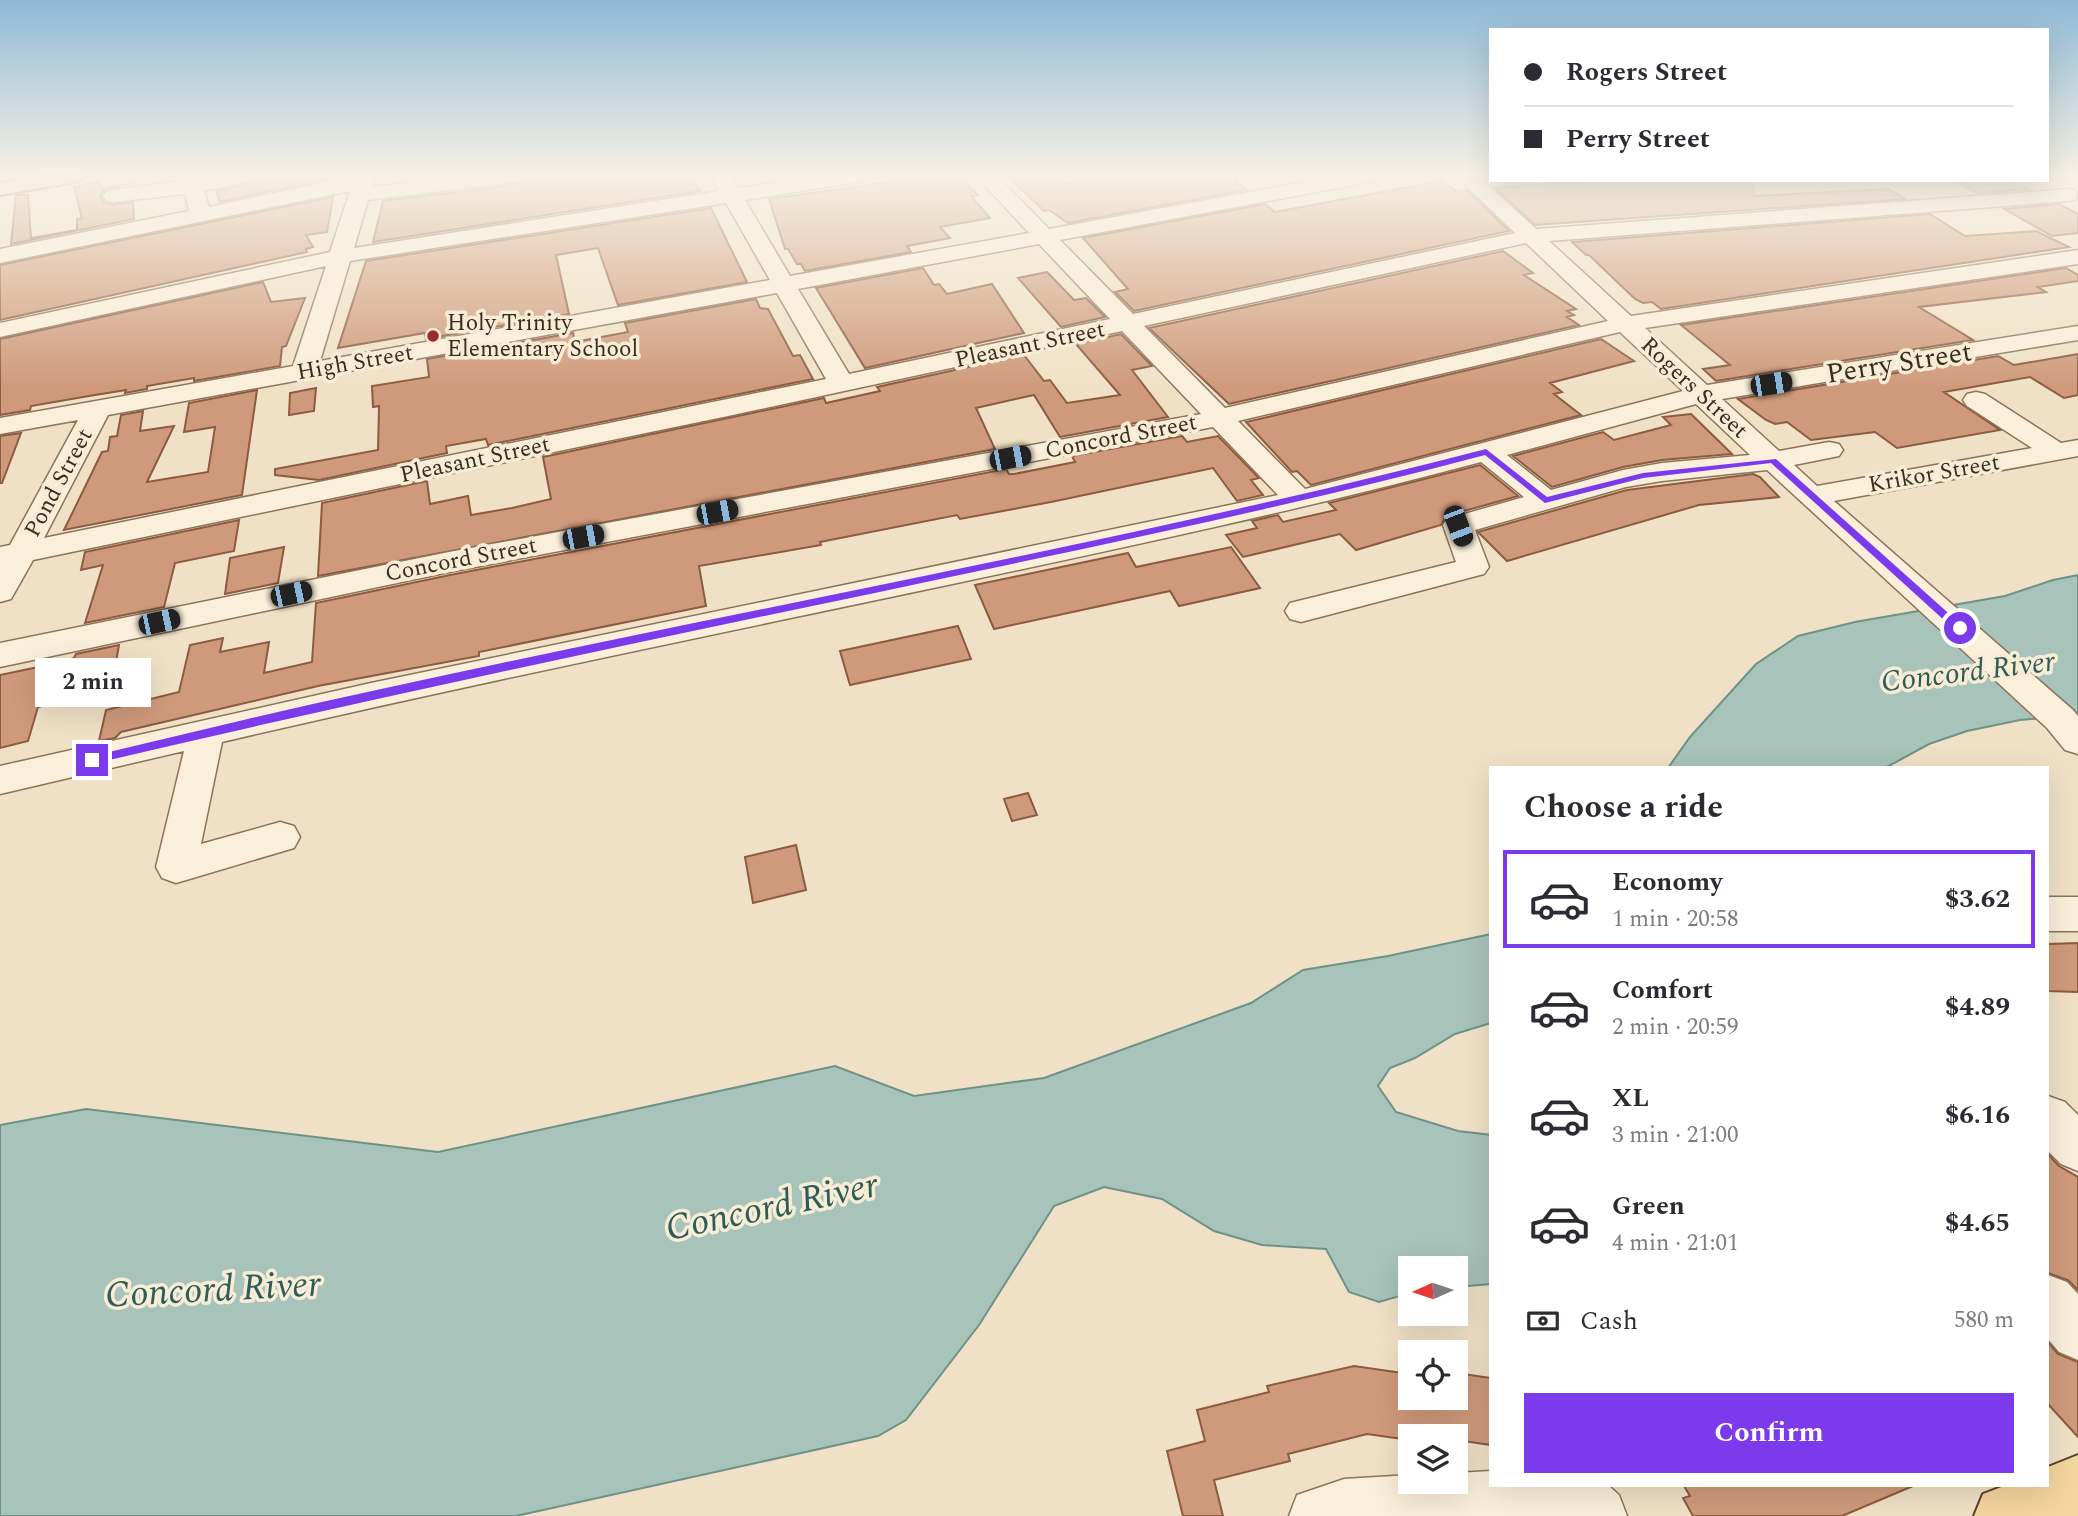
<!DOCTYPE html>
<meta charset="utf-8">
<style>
:root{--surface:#fff;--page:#f7f7f7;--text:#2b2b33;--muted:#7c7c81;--line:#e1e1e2;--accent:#7c3aed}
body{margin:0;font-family:Spectral,serif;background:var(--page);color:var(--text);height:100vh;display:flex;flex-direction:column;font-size:26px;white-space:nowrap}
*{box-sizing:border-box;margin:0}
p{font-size:23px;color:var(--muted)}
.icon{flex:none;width:38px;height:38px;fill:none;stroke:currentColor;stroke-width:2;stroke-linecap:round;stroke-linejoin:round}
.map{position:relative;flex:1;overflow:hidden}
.details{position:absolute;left:1489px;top:766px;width:560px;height:721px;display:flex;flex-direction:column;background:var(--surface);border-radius:0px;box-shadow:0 7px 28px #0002}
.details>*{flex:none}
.banner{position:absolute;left:1489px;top:28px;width:560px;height:154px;border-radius:0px;box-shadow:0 7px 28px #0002;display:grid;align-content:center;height:154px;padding:0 35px;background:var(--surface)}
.needle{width:46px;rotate:267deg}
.fabs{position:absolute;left:1398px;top:1256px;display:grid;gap:14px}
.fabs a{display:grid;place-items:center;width:70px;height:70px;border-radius:0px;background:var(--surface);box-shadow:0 7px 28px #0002;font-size:35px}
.end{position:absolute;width:32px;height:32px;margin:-16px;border:9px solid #7c3aed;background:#fff;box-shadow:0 0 0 4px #fff}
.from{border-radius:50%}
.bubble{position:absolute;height:49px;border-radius:0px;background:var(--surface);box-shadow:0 7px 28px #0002;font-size:23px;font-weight:700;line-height:49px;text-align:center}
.car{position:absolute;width:21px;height:42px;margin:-21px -10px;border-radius:9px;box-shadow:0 0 5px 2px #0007;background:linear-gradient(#222 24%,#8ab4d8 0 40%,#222 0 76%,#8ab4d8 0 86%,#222 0)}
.banner b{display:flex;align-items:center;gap:24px;height:66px;font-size:26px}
.banner b+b{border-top:2px solid var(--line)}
.banner i{width:18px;height:18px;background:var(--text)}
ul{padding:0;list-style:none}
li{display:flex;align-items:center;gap:21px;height:98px;margin:0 14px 10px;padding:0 21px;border:4px solid transparent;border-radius:0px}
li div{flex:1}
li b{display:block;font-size:26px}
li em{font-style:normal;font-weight:700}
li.current{border-color:var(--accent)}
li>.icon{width:63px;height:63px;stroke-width:1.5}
h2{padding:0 35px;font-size:32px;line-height:84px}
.pay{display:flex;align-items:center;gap:18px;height:77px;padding:0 35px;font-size:26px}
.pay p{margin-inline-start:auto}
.cta{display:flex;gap:14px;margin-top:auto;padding:14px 35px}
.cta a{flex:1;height:80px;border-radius:0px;background:var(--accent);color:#fff;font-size:28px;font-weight:700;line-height:80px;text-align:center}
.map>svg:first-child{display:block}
.water{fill:#a8c3ba;stroke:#6e9288;stroke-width:2}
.building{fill:#cf9a7b;stroke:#8c5b40;stroke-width:2}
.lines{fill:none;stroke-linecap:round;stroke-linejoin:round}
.minor-casing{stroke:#8c735b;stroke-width:3}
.major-casing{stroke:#5a412f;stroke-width:4}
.minor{fill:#faefda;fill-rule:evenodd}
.major{fill:#f3d59e;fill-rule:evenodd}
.route{fill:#7c3aed}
.poi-dot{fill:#9d292f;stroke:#f7ecd6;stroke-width:2.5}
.labels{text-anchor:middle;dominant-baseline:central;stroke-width:7;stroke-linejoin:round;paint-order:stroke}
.far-poi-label{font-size:23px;fill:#3c2c1f;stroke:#f7ecd6;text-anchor:start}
.far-street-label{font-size:23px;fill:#3c2c1f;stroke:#f7ecd6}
.street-label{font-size:28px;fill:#3c2c1f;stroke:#f7ecd6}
.water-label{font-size:30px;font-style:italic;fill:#2e5c57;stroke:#f7ecd6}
.near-water-label{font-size:37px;font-style:italic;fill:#2e5c57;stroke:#f7ecd6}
</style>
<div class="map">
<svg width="2078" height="1516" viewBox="0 0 2078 1516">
<rect width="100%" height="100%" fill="#f0e1c6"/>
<path class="water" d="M 2078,575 L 2078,715 L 2020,720 L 1967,731 L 1929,744 L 1885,768 L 1668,768 L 1690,737 L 1756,664 L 1798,636 L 1855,622 L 2005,596 L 2053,580 Z
M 1491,934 L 1491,1023 L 1455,1034 L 1415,1058 L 1390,1068 L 1378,1086 L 1396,1112 L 1458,1131 L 1491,1135 L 1491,1284 L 1456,1287 L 1456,1269 L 1410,1269 L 1410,1293 L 1379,1302 L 1349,1292 L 1326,1249 L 1262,1245 L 1214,1231 L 1162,1199 L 1104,1187 L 1054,1206 L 979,1325 L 906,1420 L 878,1436 L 516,1516 L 0,1516 L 0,1125 L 86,1109 L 438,1152 L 835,1066 L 914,1096 L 1044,1078 L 1251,1003 L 1303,970 L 1388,956 Z"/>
<path class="building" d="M 259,176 L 262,176 L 263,181 L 295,176 L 342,176 L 220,202 L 216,191 L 254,183 Z
M 527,176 L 691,176 L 700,191 L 373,242 L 383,201 L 514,185 L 523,182 Z
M 932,176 L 958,176 L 978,195 L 971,196 L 990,218 L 940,227 L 950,238 L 907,246 L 911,252 L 805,271 L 801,264 L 797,264 L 788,249 L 785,249 L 769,199 Z
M 1008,176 L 1052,176 L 1061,184 L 1112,176 L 1237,176 L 1237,183 L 1246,190 L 1068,223 L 1049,210 L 1044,211 Z
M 1592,180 L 1753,180 L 1754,196 L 1889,189 L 1905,199 L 1535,225 L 1495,188 Z
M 1953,180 L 2011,180 L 2029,189 L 1977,193 Z
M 1441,181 L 1456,191 L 1467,190 L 1509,231 L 1134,311 L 1115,292 L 1128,289 L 1083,238 L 1265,204 L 1275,212 Z
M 100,182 L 102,189 L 132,183 L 105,189 L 100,196 L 104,202 L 112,205 L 133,202 L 134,219 L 11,244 L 16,195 L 28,195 L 31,238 L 77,230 L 77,219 L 82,218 L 74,187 Z
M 333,197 L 327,232 L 306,235 L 313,247 L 306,249 L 307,252 L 0,320 L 0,265 Z
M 2059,204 L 2078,214 L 2078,233 L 2052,236 L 2004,209 Z
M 711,208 L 747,282 L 618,305 L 598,248 L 556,255 L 569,314 L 426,339 L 425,333 L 338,348 L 366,261 Z
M 1930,214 L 1965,236 L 2036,231 L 2069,247 L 1661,309 L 1652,302 L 1643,303 L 1635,299 L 1589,255 L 1586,255 L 1572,242 Z
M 1503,251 L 1533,273 L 1524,275 L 1576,309 L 1567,311 L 1574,315 L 1567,317 L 1579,325 L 1229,404 L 1149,328 Z
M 923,268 L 934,285 L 939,284 L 947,294 L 992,284 L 1024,333 L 865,368 L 816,288 Z
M 2066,268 L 2078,275 L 2078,281 L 2038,287 L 2046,292 L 1919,307 L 1973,340 L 1716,381 L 1703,369 L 1730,365 L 1681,325 Z
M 1047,272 L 1074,300 L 1086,298 L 1105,317 L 1061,327 L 1018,278 Z
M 263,282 L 271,302 L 305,298 L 286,346 L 282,347 L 280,366 L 194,381 L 194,378 L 147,386 L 147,389 L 125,393 L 126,390 L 89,396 L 31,406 L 30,410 L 0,415 L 0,339 Z
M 756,299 L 760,308 L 768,309 L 793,356 L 800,355 L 813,379 L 488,445 L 486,439 L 446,446 L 447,453 L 319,480 L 275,475 L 275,469 L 378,450 L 379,406 L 373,407 L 372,386 L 429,377 L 427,359 L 573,333 L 575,342 L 628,332 L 625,323 Z
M 1121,334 L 1152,366 L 1132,370 L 1168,417 L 1060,437 L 1034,395 L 976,408 L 995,449 L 318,576 L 322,503 L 427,481 L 430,504 L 468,496 L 471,515 L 512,508 L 551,499 L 543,457 L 824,398 L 826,403 L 880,391 L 877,387 L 1024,355 L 1044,381 L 1050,380 L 1067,403 L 1120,395 L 1076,344 Z
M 1601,339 L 1634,361 L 1550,383 L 1562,392 L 1554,394 L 1581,415 L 1311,485 L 1297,471 L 1292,472 L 1246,422 Z
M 2078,354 L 2078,395 L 2064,398 L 2030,377 L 1944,392 L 2000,430 L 1897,448 L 1875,432 L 1811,440 L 1787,422 L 1775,424 L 1766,420 L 1738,399 L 1998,356 L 2014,365 Z
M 316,388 L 314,411 L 289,415 L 290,393 Z
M 257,390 L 242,495 L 64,530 L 102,452 L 108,451 L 110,437 L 117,436 L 121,415 L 143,411 L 140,431 L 174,426 L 147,482 L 208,472 L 215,427 L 184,432 L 189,403 Z
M 1691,414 L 1732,454 L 1662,460 L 1623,467 L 1552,487 L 1513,456 L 1603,432 L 1614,440 L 1671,425 L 1663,417 Z
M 21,433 L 2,483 L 0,483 L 0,436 Z
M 1182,436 L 1187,442 L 1218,436 L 1259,478 L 1251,480 L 1263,495 L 1237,501 L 1213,468 L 1051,502 L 960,519 L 957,515 L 820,542 L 821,545 L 699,566 L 706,606 L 479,652 L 479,656 L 318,686 L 121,732 L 115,738 L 99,741 L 106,710 L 179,692 L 190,645 L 223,638 L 220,652 L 269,642 L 264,673 L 312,662 L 316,603 L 450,575 L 1006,469 L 1009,474 L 1014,474 L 1075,462 L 1072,456 Z
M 1480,465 L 1518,496 L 1446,516 L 1441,525 L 1356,550 L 1340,534 L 1243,557 L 1226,535 L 1257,528 L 1252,521 L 1278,515 L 1283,522 L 1336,510 L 1329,503 Z
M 1753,474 L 1760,477 L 1779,497 L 1699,505 L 1507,561 L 1478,532 L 1627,490 Z
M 239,520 L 234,551 L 175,563 L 164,607 L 85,623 L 103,565 L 81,570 L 85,552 Z
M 284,547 L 278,583 L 225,594 L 230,558 Z
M 1231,547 L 1260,588 L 1179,606 L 1170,591 L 994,629 L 975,585 L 1128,553 L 1136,567 Z
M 958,626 L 971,659 L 850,685 L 840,651 Z
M 119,645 L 111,690 L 38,707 L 28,741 L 0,748 L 0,675 L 62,662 L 74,658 L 76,654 Z
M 1028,793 L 1037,815 L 1012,821 L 1004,799 Z
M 796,845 L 806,890 L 753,903 L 745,857 Z
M 2078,943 L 2078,992 L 2048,991 L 2048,944 Z
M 2048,1154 L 2059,1166 L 2078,1177 L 2078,1290 L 2068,1280 L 2048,1273 Z
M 2048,1342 L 2058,1354 L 2078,1362 L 2078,1437 L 2048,1404 Z
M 1354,1366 L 1410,1374 L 1410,1398 L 1456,1398 L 1456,1373 L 1491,1378 L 1491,1445 L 1456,1440 L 1456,1437 L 1410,1437 L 1410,1440 L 1367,1434 L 1288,1454 L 1290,1461 L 1214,1480 L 1223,1516 L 1183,1516 L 1167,1451 L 1205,1441 L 1197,1410 L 1269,1392 L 1267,1386 Z
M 1684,1486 L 1913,1486 L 1842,1516 L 1693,1516 L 1683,1498 L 1690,1496 Z"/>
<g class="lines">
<defs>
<path id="minor" d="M 218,176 L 256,176 L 253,180 L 204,191 L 209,207 L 355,176 L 375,176 L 372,187 L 466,176 L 524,176 L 521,180 L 514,182 L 368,200 L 354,248 L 719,191 L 712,176 L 730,176 L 738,188 L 820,176 L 868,176 L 865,180 L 858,182 L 745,200 L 790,276 L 1029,233 L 976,176 L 997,176 L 1049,229 L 1338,176 L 1380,176 L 1377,180 L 1370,182 L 1060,240 L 1133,314 L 1515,233 L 1456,176 L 1478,176 L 1536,229 L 2069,189 L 2076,191 L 2076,199 L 2069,201 L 1549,241 L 1631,316 L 2078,250 L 2078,264 L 1645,328 L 1707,385 L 2078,326 L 2078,340 L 1722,399 L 1779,451 L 1829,442 L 1839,444 L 1843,450 L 1839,456 L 1794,465 L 1817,486 L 2032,448 L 1967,406 L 1963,400 L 1967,394 L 1976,392 L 1985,394 L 2061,443 L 2078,440 L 2078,456 L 1834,501 L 2073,710 L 2078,716 L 2078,754 L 2065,750 L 2047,728 L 1767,470 L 1662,481 L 1626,487 L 1475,530 L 1489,567 L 1484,574 L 1301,622 L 1290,619 L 1285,611 L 1290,603 L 1456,562 L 1443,525 L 1447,519 L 1524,497 L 1481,462 C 1308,508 1132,546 957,583 C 712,635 466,685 222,742 L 201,844 L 280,822 L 294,826 L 300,837 L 294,848 L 176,883 L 162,878 L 156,867 L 184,751 L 0,794 L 0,766 L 371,683 L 1278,495 L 1213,427 L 449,572 L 0,667 L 0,643 L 449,552 L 1201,414 L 1122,331 L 728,416 L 33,560 L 11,599 L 0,602 L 0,547 L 10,545 L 78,420 L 0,434 L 0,418 L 293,366 L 326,266 L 0,337 L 0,323 L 330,252 L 350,191 L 0,263 L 0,249 L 189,211 L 185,194 L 113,202 L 106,200 L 103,196 L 106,192 L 113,190 ZM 726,203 L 770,280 L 320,361 L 350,261 ZM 1526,243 L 1608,321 L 1225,408 L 1144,326 ZM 1039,244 L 1110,319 L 849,374 L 798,289 ZM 777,293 L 826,379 L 44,538 L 108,415 ZM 1620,332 L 1683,391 L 1305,489 L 1238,421 ZM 1696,404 L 1750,455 L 1662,463 L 1623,470 L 1551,490 L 1507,455 Z
M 2048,897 L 2078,897 L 2078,931 L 2048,931 Z
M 2048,1096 L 2065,1102 L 2078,1115 L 2078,1171 L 2061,1164 L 2048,1151 Z
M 2048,1275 L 2067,1282 L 2078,1294 L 2078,1360 L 2059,1352 L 2048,1339 Z
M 1491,1471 L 1491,1486 L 1609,1486 L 1619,1495 L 1627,1516 L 1289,1516 L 1297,1495 L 1344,1479 L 1410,1475 L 1410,1482 L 1456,1482 L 1456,1473 Z"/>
<path id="major" d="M 39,176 L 85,176 L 82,180 L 75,182 L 0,195 L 0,183 Z
M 2078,1455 L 2078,1516 L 1974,1516 L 1983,1494 L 2004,1486 L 2048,1486 L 2048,1467 Z"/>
</defs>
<use href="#minor" class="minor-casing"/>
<use href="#major" class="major-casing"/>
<use href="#minor" class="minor"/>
<use href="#major" class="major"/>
</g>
<linearGradient id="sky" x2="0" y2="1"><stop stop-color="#8ebad6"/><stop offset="0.45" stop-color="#f8f2e5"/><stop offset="1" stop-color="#f8f2e5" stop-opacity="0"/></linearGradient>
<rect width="2078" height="388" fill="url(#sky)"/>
<path class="route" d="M 1486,449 L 1547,497 L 1643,473 L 1776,459 L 1965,628 L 1956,631 L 1771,463 L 1643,478 L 1545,503 L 1485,455 C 1282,509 1076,550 870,594 C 610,648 351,703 92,764 L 87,760 L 92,756 C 186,734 278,711 372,691 C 743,609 1118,544 1486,449 Z"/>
<circle class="poi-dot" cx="433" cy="336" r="7"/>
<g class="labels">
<g class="far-poi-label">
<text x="447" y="323">Holy Trinity<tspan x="447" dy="26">Elementary School</tspan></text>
</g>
<g class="far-street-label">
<text transform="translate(1030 345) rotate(-12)">Pleasant Street</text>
<text transform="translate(355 363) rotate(-10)">High Street</text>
<text transform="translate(1694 388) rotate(43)">Rogers Street</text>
<text transform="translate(1121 437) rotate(-11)">Concord Street</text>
<text transform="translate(475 460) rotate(-12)">Pleasant Street</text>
<text transform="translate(1934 474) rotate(-10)">Krikor Street</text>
<text transform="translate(59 483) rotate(-62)">Pond Street</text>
<text transform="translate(461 560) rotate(-11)">Concord Street</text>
</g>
<g class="street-label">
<text transform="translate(1899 363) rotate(-9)">Perry Street</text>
</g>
<g class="water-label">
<text transform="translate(1968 672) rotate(-7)">Concord River</text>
</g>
<g class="near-water-label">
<text transform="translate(772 1207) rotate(-12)">Concord River</text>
<text transform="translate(213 1290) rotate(-3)">Concord River</text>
</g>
</g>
</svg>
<div class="fabs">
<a><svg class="needle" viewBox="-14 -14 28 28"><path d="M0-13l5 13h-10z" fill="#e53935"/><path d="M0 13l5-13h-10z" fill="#7c7c81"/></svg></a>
<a><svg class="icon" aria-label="locate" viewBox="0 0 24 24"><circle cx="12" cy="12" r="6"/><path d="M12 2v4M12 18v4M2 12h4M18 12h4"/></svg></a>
<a><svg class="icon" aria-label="layers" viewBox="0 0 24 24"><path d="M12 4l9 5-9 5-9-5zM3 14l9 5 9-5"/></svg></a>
</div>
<i class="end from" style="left:1960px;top:628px"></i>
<i class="end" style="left:92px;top:760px"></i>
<div class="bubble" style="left:35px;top:658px;width:116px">2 min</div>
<i class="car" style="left:1771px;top:384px;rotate:81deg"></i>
<i class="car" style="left:1010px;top:458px;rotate:79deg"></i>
<i class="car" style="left:717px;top:512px;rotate:79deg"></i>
<i class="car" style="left:1458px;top:526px;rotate:159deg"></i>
<i class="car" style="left:583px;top:537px;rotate:79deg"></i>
<i class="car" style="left:291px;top:594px;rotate:78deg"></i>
<i class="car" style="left:159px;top:622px;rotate:78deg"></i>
<div class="banner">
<b><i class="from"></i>Rogers Street</b>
<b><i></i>Perry Street</b>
</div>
<section class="details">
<h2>Choose a ride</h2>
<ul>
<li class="current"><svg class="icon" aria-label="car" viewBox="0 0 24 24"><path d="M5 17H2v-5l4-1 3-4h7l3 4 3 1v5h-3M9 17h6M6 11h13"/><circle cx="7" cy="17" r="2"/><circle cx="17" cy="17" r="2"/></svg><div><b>Economy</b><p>1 min · 20:58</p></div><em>$3.62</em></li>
<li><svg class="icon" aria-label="car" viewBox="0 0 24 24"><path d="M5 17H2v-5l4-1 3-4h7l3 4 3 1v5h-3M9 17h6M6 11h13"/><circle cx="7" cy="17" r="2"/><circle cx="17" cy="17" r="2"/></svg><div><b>Comfort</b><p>2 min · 20:59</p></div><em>$4.89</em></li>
<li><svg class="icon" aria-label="car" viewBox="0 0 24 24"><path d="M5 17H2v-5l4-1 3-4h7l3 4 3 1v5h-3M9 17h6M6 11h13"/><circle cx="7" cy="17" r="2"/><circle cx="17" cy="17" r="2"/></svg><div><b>XL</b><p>3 min · 21:00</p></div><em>$6.16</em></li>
<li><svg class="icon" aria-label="car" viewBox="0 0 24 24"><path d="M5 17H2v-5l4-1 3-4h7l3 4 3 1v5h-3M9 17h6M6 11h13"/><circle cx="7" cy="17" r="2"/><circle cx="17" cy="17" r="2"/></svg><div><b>Green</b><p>4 min · 21:01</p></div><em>$4.65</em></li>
</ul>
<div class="pay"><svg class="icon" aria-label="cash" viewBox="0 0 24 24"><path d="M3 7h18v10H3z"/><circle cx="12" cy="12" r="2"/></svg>Cash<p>580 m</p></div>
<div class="cta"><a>Confirm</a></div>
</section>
</div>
